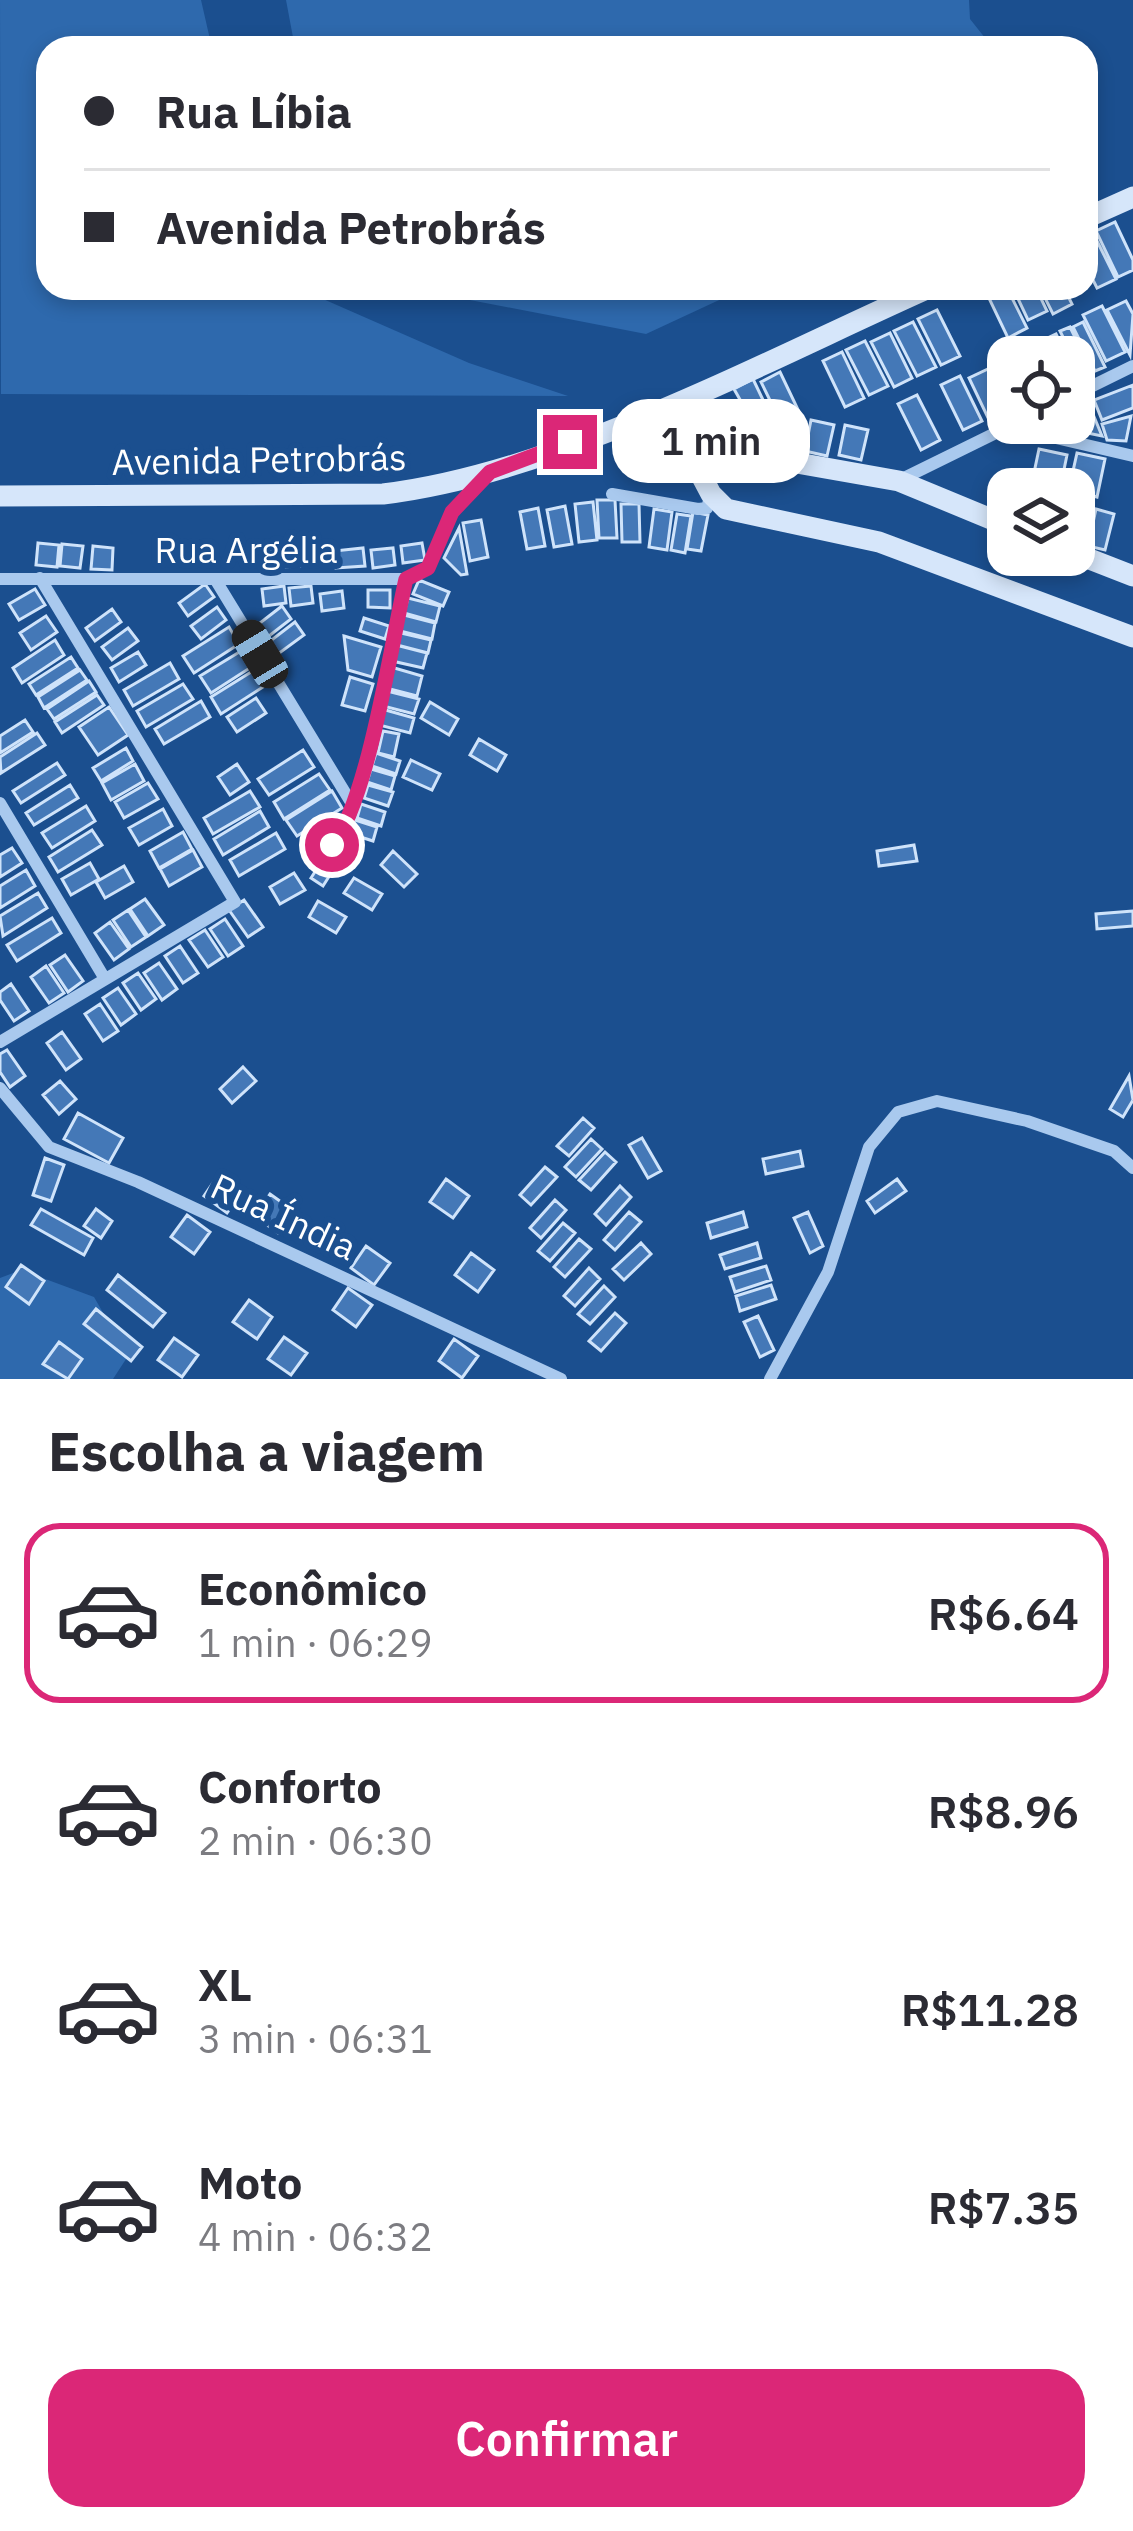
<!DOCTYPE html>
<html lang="pt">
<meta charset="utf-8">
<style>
:root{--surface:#fff;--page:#f2f2f3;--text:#2b2b33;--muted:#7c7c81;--line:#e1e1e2;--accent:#db2777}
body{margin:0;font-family:"IBM Plex Sans",sans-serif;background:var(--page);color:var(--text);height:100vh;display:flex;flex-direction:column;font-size:45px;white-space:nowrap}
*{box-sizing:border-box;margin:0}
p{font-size:39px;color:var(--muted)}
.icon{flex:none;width:66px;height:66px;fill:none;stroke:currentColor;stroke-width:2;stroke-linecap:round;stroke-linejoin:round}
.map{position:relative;height:1379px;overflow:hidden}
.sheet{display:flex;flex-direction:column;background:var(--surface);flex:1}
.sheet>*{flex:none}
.guide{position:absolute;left:36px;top:36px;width:1062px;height:264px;border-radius:36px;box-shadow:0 6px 18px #0003;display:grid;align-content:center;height:264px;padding:0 48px;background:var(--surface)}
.tools{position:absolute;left:987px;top:336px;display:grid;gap:24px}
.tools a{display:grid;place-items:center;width:108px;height:108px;border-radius:24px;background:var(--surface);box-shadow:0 6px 18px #0003;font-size:60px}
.end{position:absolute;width:54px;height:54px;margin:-27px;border:15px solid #db2777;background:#fff;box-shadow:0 0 0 6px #fff}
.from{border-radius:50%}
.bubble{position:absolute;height:84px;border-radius:36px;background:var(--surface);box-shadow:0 6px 18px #0003;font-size:39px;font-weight:600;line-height:84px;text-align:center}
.car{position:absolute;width:36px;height:72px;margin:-36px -18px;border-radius:15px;box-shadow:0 0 9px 3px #0007;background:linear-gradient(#222 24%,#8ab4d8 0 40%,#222 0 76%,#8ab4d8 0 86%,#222 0)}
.guide b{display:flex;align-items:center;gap:42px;height:114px;font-size:45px}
.guide b+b{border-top:3px solid var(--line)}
.guide i{width:30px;height:30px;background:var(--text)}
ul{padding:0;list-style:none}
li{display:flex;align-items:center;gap:36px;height:180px;margin:0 24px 18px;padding:0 24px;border:6px solid transparent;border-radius:36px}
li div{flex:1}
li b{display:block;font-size:45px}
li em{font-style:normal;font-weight:600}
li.current{border-color:var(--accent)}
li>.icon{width:108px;height:108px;stroke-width:1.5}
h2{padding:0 48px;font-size:54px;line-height:144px}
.action{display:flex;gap:24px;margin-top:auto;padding:24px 48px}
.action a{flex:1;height:138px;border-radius:36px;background:var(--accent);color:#fff;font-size:48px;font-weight:600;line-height:138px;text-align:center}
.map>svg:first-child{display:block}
.green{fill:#2e69ad}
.building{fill:#4478b7;stroke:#cfe3fa;stroke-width:3}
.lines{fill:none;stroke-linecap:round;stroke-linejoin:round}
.minor{stroke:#a9c9ee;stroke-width:12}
.secondary{stroke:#d6e6fa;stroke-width:21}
.route{stroke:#db2777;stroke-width:15}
.labels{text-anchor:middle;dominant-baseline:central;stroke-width:12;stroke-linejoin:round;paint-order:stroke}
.street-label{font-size:36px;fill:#fff;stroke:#1b4f8f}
</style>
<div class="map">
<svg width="1133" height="1379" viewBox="0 0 1133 1379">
<rect width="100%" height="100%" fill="#1b4f8f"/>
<path class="green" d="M 0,0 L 201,0 L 212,48 L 48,48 L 48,288 L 298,288 L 469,363 L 568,396 L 1,394 Z
M 286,0 L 969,0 L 970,19 L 993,48 L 295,48 Z
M 436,288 L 745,288 L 646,334 L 444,295 Z
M 21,1270 L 94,1297 L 128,1356 L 113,1379 L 0,1379 L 0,1278 Z"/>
<path class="building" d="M 1115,222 L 1133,260 L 1133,270 L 1118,277 L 1096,231 Z
M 1093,233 L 1116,279 L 1097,288 L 1086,266 L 1086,237 Z
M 994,288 L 1007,288 L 1027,328 L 1008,338 L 986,292 Z
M 1013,288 L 1036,288 L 1047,311 L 1028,320 Z
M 1040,288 L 1064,288 L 1072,304 L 1053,314 Z
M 1126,301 L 1133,314 L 1130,355 L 1107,310 Z
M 1102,306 L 1125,352 L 1106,361 L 1083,315 Z
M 937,310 L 960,356 L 941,365 L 918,319 Z
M 913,322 L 936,367 L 917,376 L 894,331 Z
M 1083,322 L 1105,367 L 1095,371 L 1073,327 Z
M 1070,327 L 1092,372 L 1082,376 L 1060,331 Z
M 890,333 L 912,378 L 894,387 L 871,342 Z
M 1056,334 L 1067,357 L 1044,357 L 1037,343 Z
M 865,341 L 888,386 L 869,395 L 846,350 Z
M 842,352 L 864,398 L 845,407 L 823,361 Z
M 988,369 L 1008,409 L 1008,416 L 991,424 L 969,378 Z
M 780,372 L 802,418 L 783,427 L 761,382 Z
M 960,376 L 982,421 L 963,430 L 941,385 Z
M 753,379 L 775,425 L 751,419 L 734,389 Z
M 1133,385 L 1133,408 L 1102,420 L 1094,400 Z
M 917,395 L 940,440 L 921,450 L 898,404 Z
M 1088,402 L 1102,436 L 1053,426 L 1074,423 L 1074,409 Z
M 701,408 L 718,417 L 706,439 L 690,430 Z
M 721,415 L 737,424 L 726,445 L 709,437 Z
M 1131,416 L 1126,441 L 1107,440 L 1102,424 Z
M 742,420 L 760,426 L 752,450 L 734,444 Z
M 811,420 L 834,425 L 827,456 L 805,451 Z
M 765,423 L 782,429 L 775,452 L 757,446 Z
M 845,425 L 868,430 L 861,460 L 839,455 Z
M 786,427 L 804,433 L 797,456 L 779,450 Z
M 1039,449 L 1067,455 L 1060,489 L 1031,487 Z
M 1077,453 L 1105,459 L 1097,497 L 1069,489 Z
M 597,500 L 615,500 L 617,538 L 599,538 Z
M 593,502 L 597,540 L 579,542 L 575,504 Z
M 621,504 L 639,504 L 640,542 L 622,542 Z
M 565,506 L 572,544 L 554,547 L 547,510 Z
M 538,508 L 545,546 L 527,549 L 520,512 Z
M 654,509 L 672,512 L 667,550 L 649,547 Z
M 1096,509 L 1114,514 L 1105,550 L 1088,546 Z
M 693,512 L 708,515 L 701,551 L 687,549 Z
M 677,514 L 691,516 L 685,553 L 671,550 Z
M 481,520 L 488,557 L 470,561 L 463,523 Z
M 459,528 L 467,574 L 461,575 L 444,558 Z
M 38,543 L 59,545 L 57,567 L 36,565 Z
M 422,543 L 425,560 L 403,563 L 401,546 Z
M 62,544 L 83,546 L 80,568 L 60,566 Z
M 93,546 L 113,548 L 112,570 L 91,569 Z
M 322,546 L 324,563 L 302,566 L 300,549 Z
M 363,548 L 365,566 L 336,568 L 334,551 Z
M 393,548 L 395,565 L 373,568 L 371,550 Z
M 268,549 L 290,549 L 289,567 L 267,566 Z
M 419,580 L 449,592 L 443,606 L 413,594 Z
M 205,584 L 214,597 L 188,616 L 179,603 Z
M 284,586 L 286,603 L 264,606 L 262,589 Z
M 311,586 L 313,603 L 291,606 L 289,588 Z
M 35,589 L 45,605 L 19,620 L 9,604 Z
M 368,590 L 390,590 L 390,608 L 368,607 Z
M 342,591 L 344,608 L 322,611 L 320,594 Z
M 408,598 L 440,606 L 436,622 L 404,613 Z
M 282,606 L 291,619 L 265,639 L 256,626 Z
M 217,607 L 226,620 L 201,639 L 191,626 Z
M 112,609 L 121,622 L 95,641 L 86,628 Z
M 404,615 L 435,623 L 432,639 L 400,631 Z
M 46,616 L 57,632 L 31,650 L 20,633 Z
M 364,618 L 389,626 L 385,639 L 360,631 Z
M 295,622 L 304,635 L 278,654 L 269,642 Z
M 229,627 L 239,644 L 194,673 L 183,656 Z
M 128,628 L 138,641 L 112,660 L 102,647 Z
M 401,633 L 431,640 L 428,653 L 397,645 Z
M 344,636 L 381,647 L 372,677 L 348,670 Z
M 55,640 L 64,655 L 22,683 L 13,668 Z
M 396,645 L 427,653 L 423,668 L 392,661 Z
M 246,648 L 256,664 L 211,693 L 200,676 Z
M 138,652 L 146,665 L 119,682 L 111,668 Z
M 71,657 L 78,668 L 36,695 L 29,684 Z
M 170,663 L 179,679 L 133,706 L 124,690 Z
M 391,667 L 422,676 L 417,696 L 386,688 Z
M 256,669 L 266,685 L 221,714 L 211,697 Z
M 80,670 L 87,680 L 44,708 L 38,697 Z
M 350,677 L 373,684 L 365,711 L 342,705 Z
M 89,681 L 96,692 L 54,719 L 47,709 Z
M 183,684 L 193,699 L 146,727 L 137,711 Z
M 387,691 L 419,699 L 414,714 L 383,706 Z
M 97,695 L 104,705 L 62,733 L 55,722 Z
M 256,698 L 266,713 L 237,732 L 227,717 Z
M 201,701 L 210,717 L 164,744 L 155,729 Z
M 430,702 L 458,719 L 449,735 L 421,718 Z
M 109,707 L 128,735 L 98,755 L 79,727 Z
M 382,709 L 414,718 L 410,733 L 379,725 Z
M 25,720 L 33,732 L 0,753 L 0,736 Z
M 383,731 L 399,734 L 394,757 L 378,753 Z
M 37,733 L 45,745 L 1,773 L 0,757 Z
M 479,739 L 506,755 L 497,771 L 470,755 Z
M 126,748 L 133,761 L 101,781 L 93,768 Z
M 303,750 L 314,767 L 269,795 L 258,779 Z
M 376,753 L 400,761 L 396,774 L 372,766 Z
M 411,760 L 440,774 L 432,790 L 403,777 Z
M 57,763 L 65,775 L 21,803 L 13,791 Z
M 135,764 L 144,781 L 111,800 L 102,783 Z
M 237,764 L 249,782 L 230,795 L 218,777 Z
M 371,769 L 395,776 L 391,790 L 367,782 Z
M 319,774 L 330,790 L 284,819 L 274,802 Z
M 148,783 L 158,799 L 124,818 L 115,802 Z
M 70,785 L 78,798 L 34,825 L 26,813 Z
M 368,785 L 393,792 L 388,806 L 364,798 Z
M 250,791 L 260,807 L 213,834 L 204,818 Z
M 332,791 L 342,808 L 297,836 L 286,820 Z
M 361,804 L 385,812 L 381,826 L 357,818 Z
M 86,806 L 95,821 L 52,848 L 42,833 Z
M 163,809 L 172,826 L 139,845 L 129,828 Z
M 260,811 L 269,827 L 223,855 L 214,839 Z
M 352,819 L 377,827 L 373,841 L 348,833 Z
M 92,830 L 102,845 L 58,872 L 49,857 Z
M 183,832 L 192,849 L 159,868 L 150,851 Z
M 276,833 L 285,849 L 239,876 L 230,860 Z
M 347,835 L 359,843 L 345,864 L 333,856 Z
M 914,845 L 917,861 L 879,866 L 877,851 Z
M 12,848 L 22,863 L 0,877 L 0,855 Z
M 193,850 L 202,867 L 169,886 L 160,869 Z
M 393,851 L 417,874 L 404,887 L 381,865 Z
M 325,856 L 337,864 L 323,886 L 311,878 Z
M 90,863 L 99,879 L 71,895 L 62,879 Z
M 124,866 L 133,882 L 105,898 L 96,882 Z
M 26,870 L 35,886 L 0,908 L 0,886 Z
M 294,873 L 305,890 L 280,904 L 270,887 Z
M 354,878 L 382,894 L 372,910 L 344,893 Z
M 38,893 L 47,908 L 3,936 L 0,916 Z
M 145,899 L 164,925 L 148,936 L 130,909 Z
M 244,900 L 263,927 L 248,937 L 229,910 Z
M 318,901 L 346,917 L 336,933 L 309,917 Z
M 128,910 L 146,937 L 131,947 L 113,920 Z
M 1133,911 L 1133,926 L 1097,929 L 1096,914 Z
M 52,918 L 61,933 L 17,961 L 7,945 Z
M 225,919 L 243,946 L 228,956 L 210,929 Z
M 110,922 L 129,949 L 114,960 L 95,933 Z
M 205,930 L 223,957 L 208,967 L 189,940 Z
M 180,946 L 198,973 L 183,983 L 165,956 Z
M 65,955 L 83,981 L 68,992 L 50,965 Z
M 159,963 L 177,989 L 162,1000 L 144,973 Z
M 46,966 L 64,993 L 49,1003 L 31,977 Z
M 138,973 L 156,999 L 141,1010 L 123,983 Z
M 11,984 L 29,1011 L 14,1021 L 0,1000 L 0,992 Z
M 118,988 L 136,1014 L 121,1025 L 103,998 Z
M 100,1004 L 118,1031 L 103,1041 L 85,1014 Z
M 62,1032 L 81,1059 L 66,1070 L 47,1043 Z
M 7,1050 L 25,1076 L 10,1087 L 0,1072 L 0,1054 Z
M 243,1067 L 256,1081 L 232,1103 L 220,1089 Z
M 1129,1076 L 1133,1100 L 1123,1117 L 1110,1109 Z
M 60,1081 L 76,1099 L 59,1114 L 43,1095 Z
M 78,1113 L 123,1138 L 109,1163 L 64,1139 Z
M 583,1118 L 594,1128 L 569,1156 L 557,1146 Z
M 642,1138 L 661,1171 L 648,1178 L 629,1145 Z
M 591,1139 L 602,1149 L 576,1177 L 565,1167 Z
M 800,1151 L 803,1166 L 766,1174 L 763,1159 Z
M 605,1152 L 616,1162 L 591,1190 L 579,1180 Z
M 45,1158 L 64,1165 L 51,1201 L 33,1195 Z
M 545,1167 L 557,1177 L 531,1205 L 520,1195 Z
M 219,1174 L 243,1191 L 227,1213 L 204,1196 Z
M 446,1179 L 469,1196 L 453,1218 L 430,1202 Z
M 897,1179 L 906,1191 L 875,1213 L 867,1201 Z
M 620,1186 L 631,1197 L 606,1225 L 595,1214 Z
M 270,1194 L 294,1211 L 278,1233 L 255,1216 Z
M 555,1200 L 566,1210 L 541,1238 L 530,1228 Z
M 41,1209 L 93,1238 L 84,1255 L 31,1225 Z
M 96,1209 L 112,1221 L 101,1238 L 84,1226 Z
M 629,1212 L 641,1222 L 615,1250 L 604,1240 Z
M 743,1212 L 747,1227 L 711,1238 L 707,1223 Z
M 808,1212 L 823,1246 L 810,1253 L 794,1218 Z
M 187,1215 L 210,1232 L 194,1254 L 171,1237 Z
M 563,1223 L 575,1233 L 550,1261 L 538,1251 Z
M 579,1239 L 591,1249 L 565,1277 L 554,1267 Z
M 641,1243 L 651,1254 L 624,1280 L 613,1269 Z
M 757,1243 L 761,1258 L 725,1269 L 720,1255 Z
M 366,1246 L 390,1263 L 374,1285 L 351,1268 Z
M 471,1253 L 494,1270 L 478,1292 L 455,1275 Z
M 21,1265 L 44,1281 L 29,1304 L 6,1287 Z
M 766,1266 L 771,1280 L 735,1292 L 730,1277 Z
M 589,1268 L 600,1279 L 575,1306 L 564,1296 Z
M 118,1275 L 165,1313 L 153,1327 L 107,1290 Z
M 771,1285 L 776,1299 L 740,1311 L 736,1296 Z
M 604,1286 L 615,1297 L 590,1324 L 578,1314 Z
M 348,1288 L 372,1305 L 356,1327 L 333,1310 Z
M 249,1300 L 272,1317 L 257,1339 L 233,1322 Z
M 96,1309 L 142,1347 L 131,1361 L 84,1324 Z
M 615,1313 L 626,1323 L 601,1351 L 589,1341 Z
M 758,1316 L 774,1350 L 760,1357 L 744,1322 Z
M 284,1337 L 307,1353 L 291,1375 L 268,1359 Z
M 174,1338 L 198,1355 L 182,1377 L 158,1360 Z
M 454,1339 L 478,1356 L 462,1378 L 439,1361 Z
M 59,1342 L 82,1359 L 68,1379 L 43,1364 Z"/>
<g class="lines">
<path class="minor" d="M 1074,395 L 1133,366
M 1009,427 L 1133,456
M 900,480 L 1016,423
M 612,494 L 698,509 L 707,508 L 711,494
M 0,579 L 406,579 L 428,568 L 452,512 L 488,474
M 215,579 L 352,804
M 0,803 L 105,979
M 332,845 C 367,805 392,638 406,579
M 0,1042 L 235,902 L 40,578
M 0,1088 L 49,1147 L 138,1182 L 561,1379
M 770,1379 L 828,1272 L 869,1147 L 898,1112 L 937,1101 L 1027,1121 L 1114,1151 L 1133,1168"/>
<path class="secondary" d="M 1086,218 L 1133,197
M 650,412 L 684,443 L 711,494 L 726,509 L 879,542 L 1133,637
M 684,443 L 899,481 L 1008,526
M 0,496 L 383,494 C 559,473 767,360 929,288
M 1074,553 L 1133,576"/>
</g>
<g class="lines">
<path class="route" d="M 332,845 C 368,803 392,639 406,579 L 428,568 L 452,512 L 490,472 L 570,442"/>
</g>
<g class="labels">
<g class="street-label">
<text transform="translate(259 459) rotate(-1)">Avenida Petrobrás</text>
<text x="246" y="549">Rua Argélia</text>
<text transform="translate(284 1216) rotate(25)">Rua Índia</text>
</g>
</g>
</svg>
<div class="tools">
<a><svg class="icon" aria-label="locate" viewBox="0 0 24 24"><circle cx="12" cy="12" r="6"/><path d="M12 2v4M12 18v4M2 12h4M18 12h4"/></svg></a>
<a><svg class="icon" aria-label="layers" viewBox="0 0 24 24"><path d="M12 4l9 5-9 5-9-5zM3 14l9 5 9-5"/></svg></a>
</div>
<i class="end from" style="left:332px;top:845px"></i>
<i class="end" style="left:570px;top:442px"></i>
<div class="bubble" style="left:612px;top:399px;width:198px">1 min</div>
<i class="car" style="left:260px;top:654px;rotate:329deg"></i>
<div class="guide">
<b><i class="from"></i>Rua Líbia</b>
<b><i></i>Avenida Petrobrás</b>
</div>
</div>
<section class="sheet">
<h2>Escolha a viagem</h2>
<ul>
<li class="current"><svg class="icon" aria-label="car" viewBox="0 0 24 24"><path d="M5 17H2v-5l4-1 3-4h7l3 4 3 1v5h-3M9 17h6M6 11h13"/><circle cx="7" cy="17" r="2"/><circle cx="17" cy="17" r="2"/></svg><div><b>Econômico</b><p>1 min · 06:29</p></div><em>R$6.64</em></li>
<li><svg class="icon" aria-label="car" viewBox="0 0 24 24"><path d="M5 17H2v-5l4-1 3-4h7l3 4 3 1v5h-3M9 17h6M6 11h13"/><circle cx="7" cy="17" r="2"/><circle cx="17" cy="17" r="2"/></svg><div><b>Conforto</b><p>2 min · 06:30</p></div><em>R$8.96</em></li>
<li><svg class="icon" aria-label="car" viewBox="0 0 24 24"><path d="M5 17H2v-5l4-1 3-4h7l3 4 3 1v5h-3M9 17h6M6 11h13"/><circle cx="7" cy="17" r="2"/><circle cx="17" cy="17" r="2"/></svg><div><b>XL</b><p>3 min · 06:31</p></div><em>R$11.28</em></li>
<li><svg class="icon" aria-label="car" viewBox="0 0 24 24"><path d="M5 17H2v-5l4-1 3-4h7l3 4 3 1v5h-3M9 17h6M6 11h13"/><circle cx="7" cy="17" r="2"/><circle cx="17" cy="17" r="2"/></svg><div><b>Moto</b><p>4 min · 06:32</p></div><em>R$7.35</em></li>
</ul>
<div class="action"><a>Confirmar</a></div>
</section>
